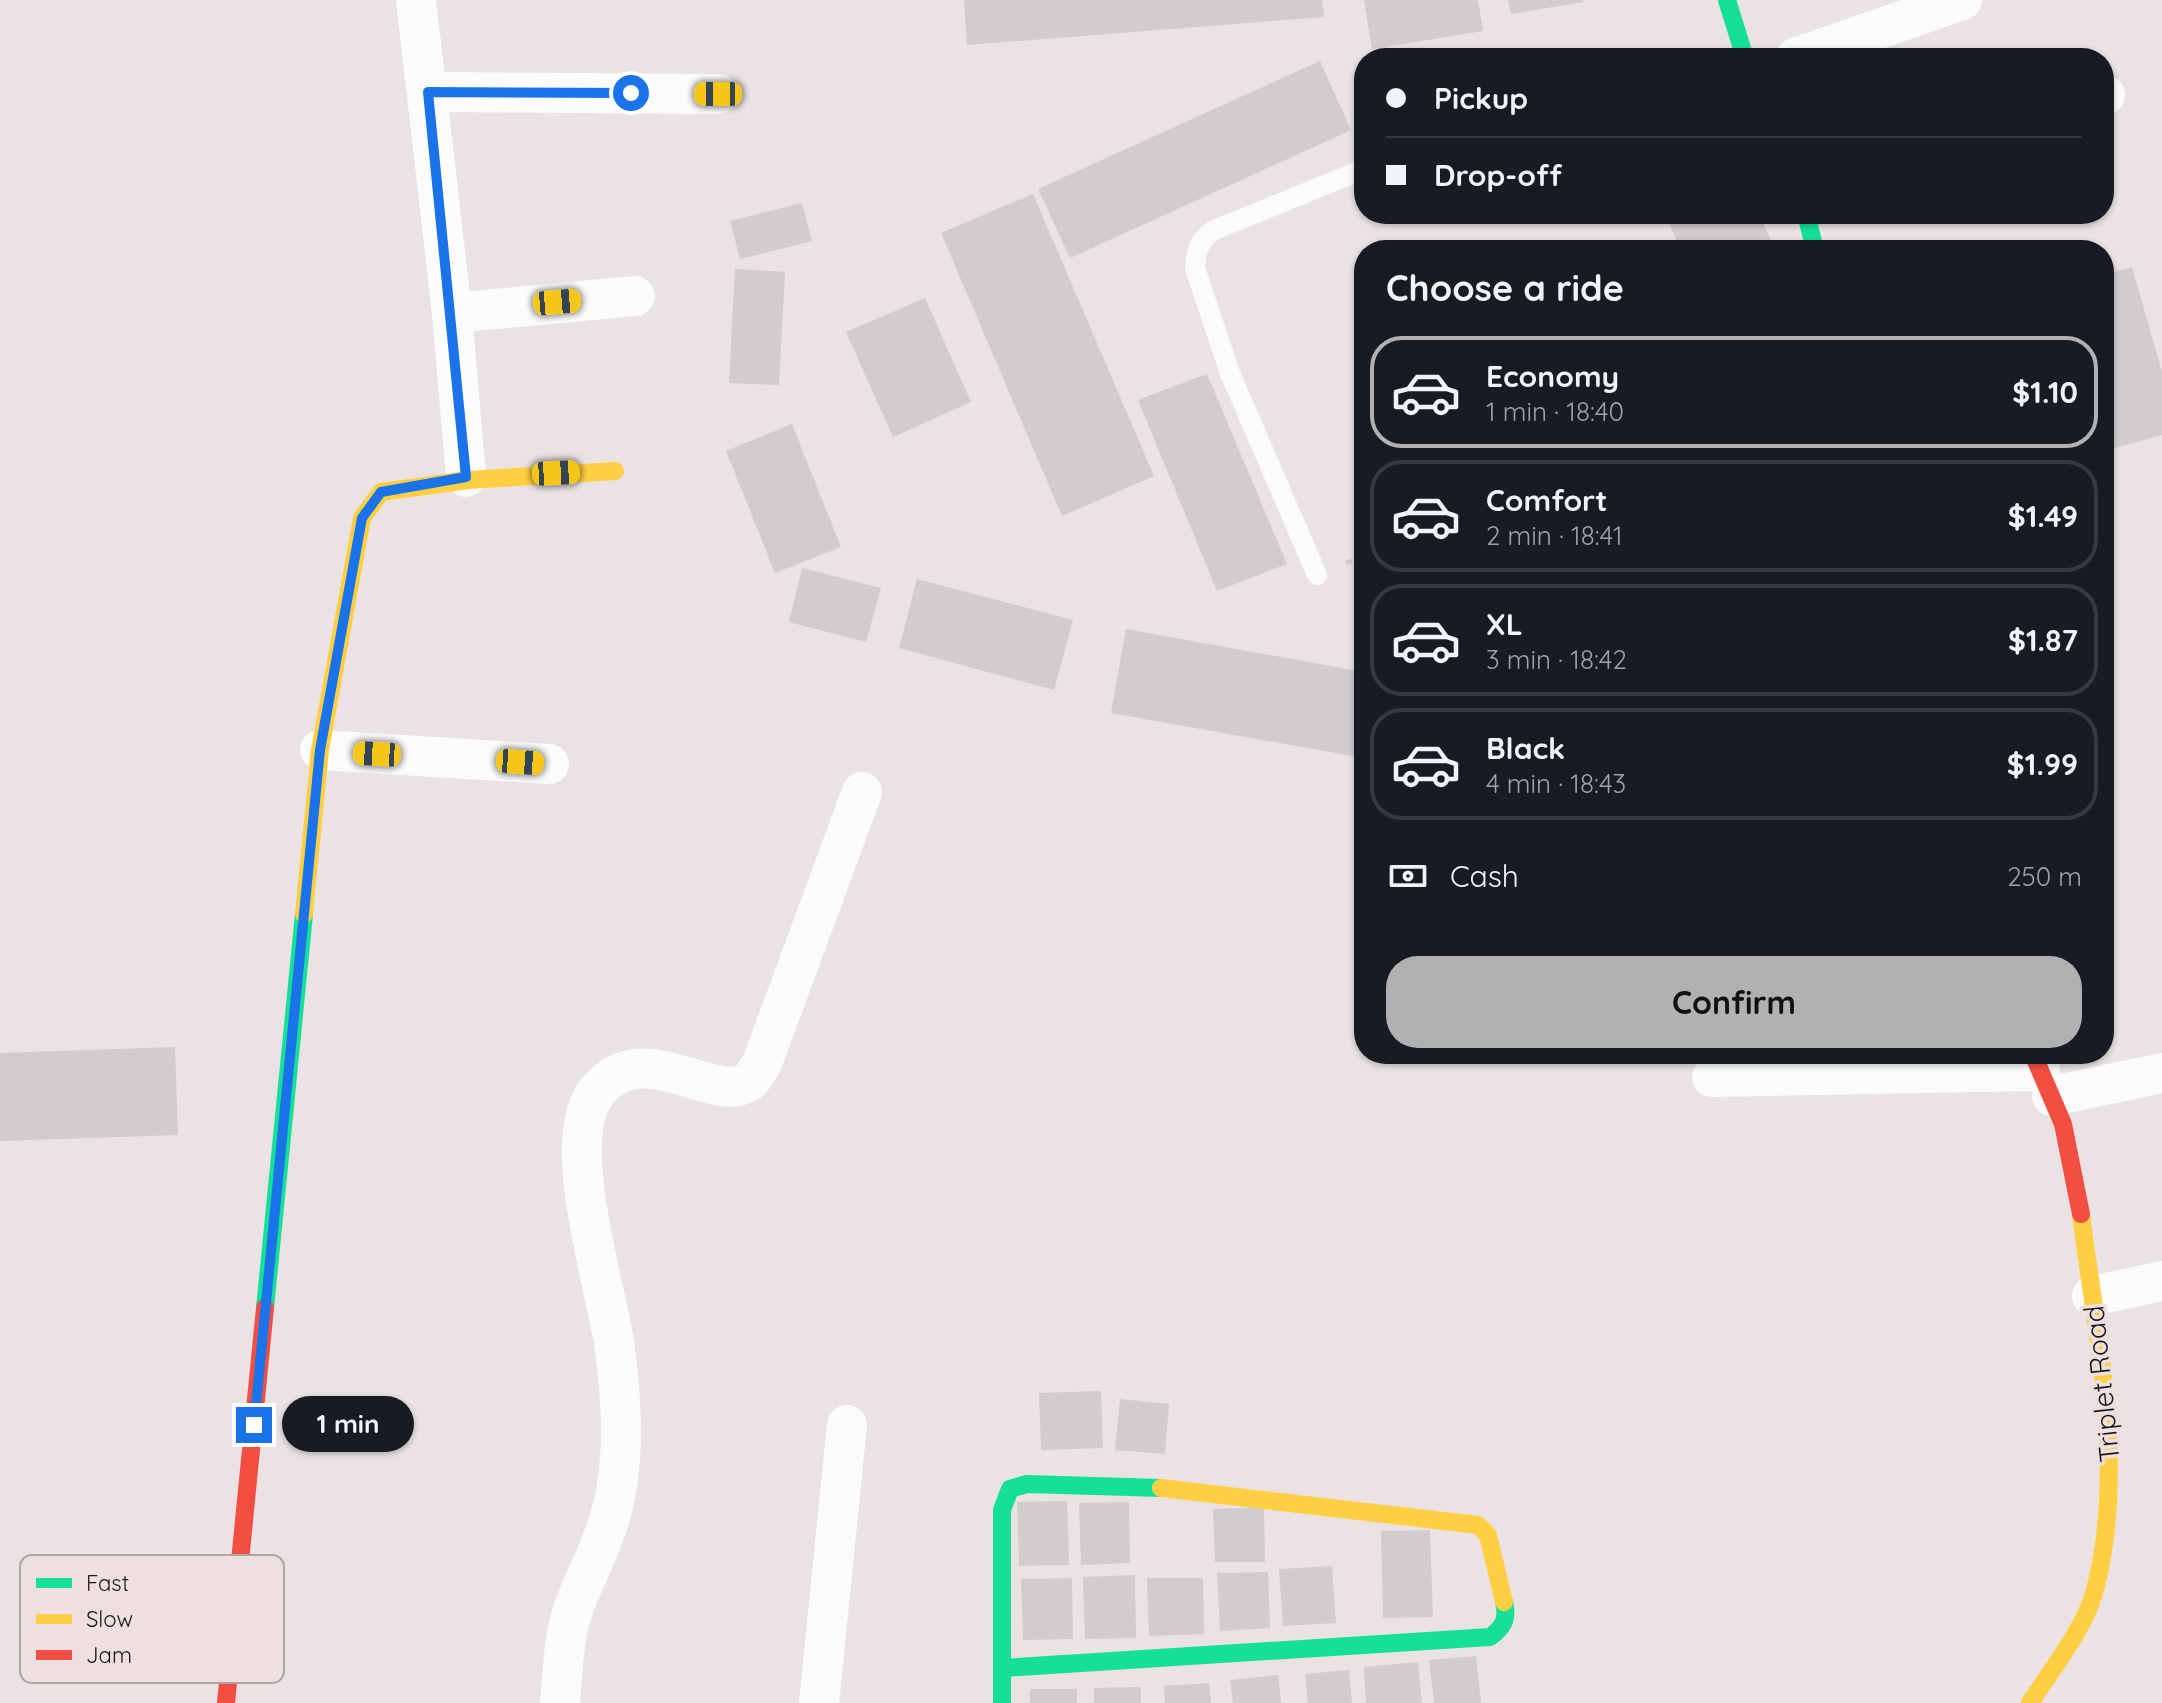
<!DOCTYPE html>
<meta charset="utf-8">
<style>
:root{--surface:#171b24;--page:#242831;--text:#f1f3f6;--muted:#9ea1a6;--line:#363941;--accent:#b2b0b2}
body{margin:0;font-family:Quicksand,sans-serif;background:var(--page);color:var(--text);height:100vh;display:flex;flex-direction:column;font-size:30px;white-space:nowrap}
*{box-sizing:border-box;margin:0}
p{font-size:26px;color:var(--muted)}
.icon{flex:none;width:44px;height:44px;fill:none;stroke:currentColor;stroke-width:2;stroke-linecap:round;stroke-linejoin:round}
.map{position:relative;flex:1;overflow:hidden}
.side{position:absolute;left:1354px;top:240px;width:760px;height:824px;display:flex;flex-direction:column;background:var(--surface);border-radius:32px;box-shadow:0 2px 6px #0004}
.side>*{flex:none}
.top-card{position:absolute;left:1354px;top:48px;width:760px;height:176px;border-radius:32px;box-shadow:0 2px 6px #0004;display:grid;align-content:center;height:176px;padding:0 32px;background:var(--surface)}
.end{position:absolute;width:36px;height:36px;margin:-18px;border:10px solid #1a73e8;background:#fff;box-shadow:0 0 0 4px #fff}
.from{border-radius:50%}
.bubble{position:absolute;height:56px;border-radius:28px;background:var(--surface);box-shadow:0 2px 6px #0004;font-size:26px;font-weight:800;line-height:56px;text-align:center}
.car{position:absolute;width:24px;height:48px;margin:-24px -12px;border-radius:10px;box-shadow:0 0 6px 2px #0007;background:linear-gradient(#f5c518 24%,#345 0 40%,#f5c518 0 76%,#345 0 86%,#f5c518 0)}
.top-card b{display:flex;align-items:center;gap:28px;height:76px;font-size:30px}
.top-card b+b{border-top:2px solid var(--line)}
.top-card i{width:20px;height:20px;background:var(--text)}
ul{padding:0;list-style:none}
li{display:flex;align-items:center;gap:24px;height:112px;margin:0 16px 12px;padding:0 16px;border:4px solid var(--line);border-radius:32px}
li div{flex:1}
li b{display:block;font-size:30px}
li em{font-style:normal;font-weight:800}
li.on{border-color:var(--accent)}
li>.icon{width:72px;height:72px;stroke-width:1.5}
h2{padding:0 32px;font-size:36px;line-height:96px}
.pay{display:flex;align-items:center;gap:20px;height:88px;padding:0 32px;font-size:30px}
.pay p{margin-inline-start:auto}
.button{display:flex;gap:16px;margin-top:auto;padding:16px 32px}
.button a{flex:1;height:92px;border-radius:32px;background:var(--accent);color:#111;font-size:32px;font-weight:800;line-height:92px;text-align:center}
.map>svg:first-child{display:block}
.building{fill:#d2ccce}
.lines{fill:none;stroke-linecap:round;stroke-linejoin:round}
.path{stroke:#d2cfcf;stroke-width:5;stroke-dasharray:6 4;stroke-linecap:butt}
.lane{stroke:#fcfbfb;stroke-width:20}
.street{stroke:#fcfbfb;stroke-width:40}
.fast{stroke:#16e098;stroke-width:18}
.slow{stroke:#ffcf43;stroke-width:18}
.jam{stroke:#f24e42;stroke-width:18}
.route{stroke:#1a73e8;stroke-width:10}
.labels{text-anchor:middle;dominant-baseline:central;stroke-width:7;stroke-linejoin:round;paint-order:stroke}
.street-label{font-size:28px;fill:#1c1717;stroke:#eedfe0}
.key{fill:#eedfe0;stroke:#afa3a4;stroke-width:2}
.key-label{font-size:22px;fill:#1c1717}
</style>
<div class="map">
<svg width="2162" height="1703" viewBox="0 0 2162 1703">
<rect width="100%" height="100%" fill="#eae2e3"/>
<path class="building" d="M 964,0 L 1322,0 L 1324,17 L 967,45 Z
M 1364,0 L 1478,0 L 1483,31 L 1372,49 Z
M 1508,0 L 1583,0 L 1583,2 L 1511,14 Z
M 1320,61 L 1351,130 L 1070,258 L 1038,189 Z
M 1033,194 L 1154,476 L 1062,516 L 941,233 Z
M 802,203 L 812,241 L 740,259 L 730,221 Z
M 1665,214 L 1759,214 L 1775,250 L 1681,250 Z
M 2132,267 L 2162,372 L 2162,435 L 2104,451 L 2104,275 Z
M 735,269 L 785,272 L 779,385 L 729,383 Z
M 925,298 L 971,402 L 893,437 L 846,332 Z
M 1207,374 L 1287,564 L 1217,591 L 1138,400 Z
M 792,424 L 841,547 L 775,573 L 726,451 Z
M 802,568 L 881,588 L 866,642 L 789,622 Z
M 917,579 L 1073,620 L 1054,690 L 899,648 Z
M 1126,629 L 1364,672 L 1364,758 L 1111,713 Z
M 175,1047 L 178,1135 L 0,1141 L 0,1053 Z
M 1101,1391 L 1103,1448 L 1041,1450 L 1039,1393 Z
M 1120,1399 L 1169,1404 L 1165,1454 L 1115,1450 Z
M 1067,1501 L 1069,1565 L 1019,1566 L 1017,1502 Z
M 1129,1502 L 1130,1563 L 1081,1565 L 1079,1503 Z
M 1264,1507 L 1265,1562 L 1215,1562 L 1213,1509 Z
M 1430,1530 L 1433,1617 L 1383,1618 L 1381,1531 Z
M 1332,1566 L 1336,1623 L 1283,1626 L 1279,1569 Z
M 1268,1572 L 1270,1628 L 1220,1631 L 1217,1573 Z
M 1135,1575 L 1136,1638 L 1085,1639 L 1083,1577 Z
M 1072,1578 L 1073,1639 L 1023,1640 L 1021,1579 Z
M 1147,1578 L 1203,1578 L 1204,1634 L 1149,1636 Z
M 1476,1656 L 1481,1703 L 1434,1703 L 1429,1660 Z
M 1418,1662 L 1422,1703 L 1366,1703 L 1364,1667 Z
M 1349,1670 L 1352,1703 L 1308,1703 L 1305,1674 Z
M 1278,1675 L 1281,1703 L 1233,1703 L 1230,1680 Z
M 1209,1683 L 1211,1703 L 1165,1703 L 1164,1686 Z
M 1141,1687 L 1141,1703 L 1094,1703 L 1094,1688 Z
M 1030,1689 L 1077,1689 L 1077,1703 L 1030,1703 Z"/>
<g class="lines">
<path class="path" d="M 1346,563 L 1364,556"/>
<path class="lane" d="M 1317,575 L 1230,373 L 1195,268 C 1196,252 1198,242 1212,231 L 1364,169"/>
<path class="street" d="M 416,0 L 452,313 L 466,477
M 1795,58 L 1962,0
M 428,92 L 718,94
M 2104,95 L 2105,95
M 452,313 L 635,296
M 320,750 L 549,764
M 1712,1077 L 2040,1071
M 2052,1096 L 2162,1073
M 2092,1296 L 2162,1281
M 560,1703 C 563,1672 563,1637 574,1607 C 585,1577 601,1549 610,1517 C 626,1463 622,1398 614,1343 C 605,1283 560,1144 595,1094 C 640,1032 711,1105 748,1082 C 754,1078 758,1069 762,1063 L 862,792
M 819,1703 L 847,1425"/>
<path class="fast" d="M 1727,0 L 1745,58
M 1806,214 L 1815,250
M 265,1308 L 304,914
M 1002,1668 L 1490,1637 C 1504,1627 1508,1619 1504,1602
M 1002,1703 L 1002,1510 L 1010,1489 L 1027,1484 L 1161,1488"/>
<path class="slow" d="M 304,914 L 320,750 L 362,518 L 381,492 L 468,480 L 615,471
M 1161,1488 L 1478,1525 L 1488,1535 L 1504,1602
M 2030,1703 C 2053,1667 2086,1628 2096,1586 C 2126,1465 2096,1335 2081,1214"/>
<path class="jam" d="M 2033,1054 L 2063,1124 L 2081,1214
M 226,1703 L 265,1308"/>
</g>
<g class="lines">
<path class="route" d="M 254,1425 L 320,750 L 362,518 L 381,492 L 466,477 L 428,92 L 631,93"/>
</g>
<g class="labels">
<g class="street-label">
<text transform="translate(2101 1384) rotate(-96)">Triplet Road</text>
</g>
</g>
<rect x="20" y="1555" width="264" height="128" rx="12" class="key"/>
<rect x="36" y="1578" width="36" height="10" fill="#16e098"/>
<rect x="36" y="1614" width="36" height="10" fill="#ffcf43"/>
<rect x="36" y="1650" width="36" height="10" fill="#f24e42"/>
<g class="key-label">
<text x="86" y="1591">Fast</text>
<text x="86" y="1627">Slow</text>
<text x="86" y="1663">Jam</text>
</g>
</svg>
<i class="end from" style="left:631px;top:93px"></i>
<i class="end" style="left:254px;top:1425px"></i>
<div class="bubble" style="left:282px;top:1396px;width:132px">1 min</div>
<i class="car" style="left:718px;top:94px;rotate:270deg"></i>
<i class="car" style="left:557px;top:302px;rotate:85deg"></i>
<i class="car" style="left:556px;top:473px;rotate:87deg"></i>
<i class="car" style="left:377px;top:754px;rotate:273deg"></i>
<i class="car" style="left:520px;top:762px;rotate:94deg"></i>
<div class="top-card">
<b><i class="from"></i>Pickup</b>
<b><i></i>Drop-off</b>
</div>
<section class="side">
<h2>Choose a ride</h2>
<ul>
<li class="on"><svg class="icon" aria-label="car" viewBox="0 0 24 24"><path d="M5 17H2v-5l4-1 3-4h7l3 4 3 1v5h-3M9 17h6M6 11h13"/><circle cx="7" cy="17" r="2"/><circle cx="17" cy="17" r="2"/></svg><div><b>Economy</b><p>1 min · 18:40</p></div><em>$1.10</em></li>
<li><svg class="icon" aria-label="car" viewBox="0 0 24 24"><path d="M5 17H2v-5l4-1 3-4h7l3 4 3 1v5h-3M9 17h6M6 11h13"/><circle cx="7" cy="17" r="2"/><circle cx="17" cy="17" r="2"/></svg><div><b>Comfort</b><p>2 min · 18:41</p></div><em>$1.49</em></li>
<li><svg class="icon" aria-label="car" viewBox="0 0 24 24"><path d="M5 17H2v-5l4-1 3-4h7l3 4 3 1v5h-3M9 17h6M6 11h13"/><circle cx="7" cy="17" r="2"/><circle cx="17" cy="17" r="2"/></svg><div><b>XL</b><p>3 min · 18:42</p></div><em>$1.87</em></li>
<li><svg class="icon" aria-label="car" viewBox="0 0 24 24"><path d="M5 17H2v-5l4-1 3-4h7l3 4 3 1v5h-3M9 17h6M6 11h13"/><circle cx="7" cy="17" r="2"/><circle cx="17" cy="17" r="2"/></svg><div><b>Black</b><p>4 min · 18:43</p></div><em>$1.99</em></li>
</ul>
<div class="pay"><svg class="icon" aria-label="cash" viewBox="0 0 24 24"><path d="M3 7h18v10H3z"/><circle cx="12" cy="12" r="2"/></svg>Cash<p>250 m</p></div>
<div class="button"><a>Confirm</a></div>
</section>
</div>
